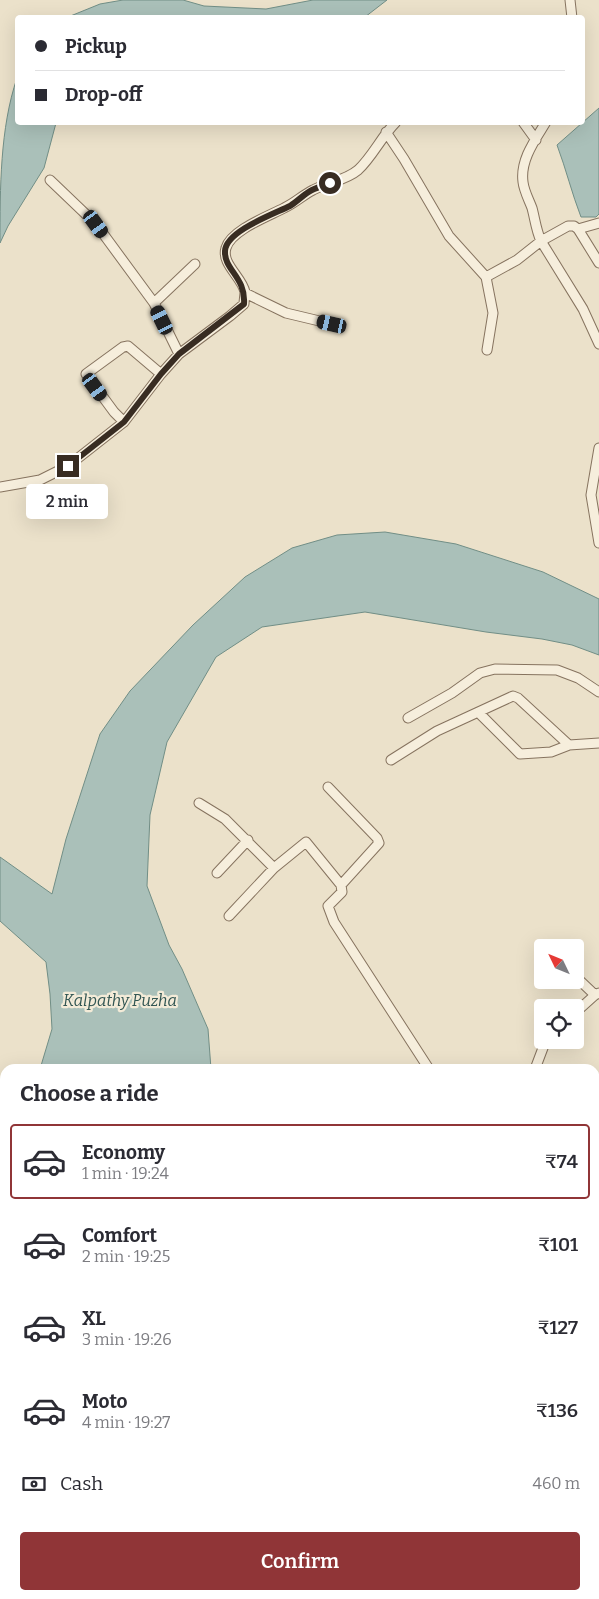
<!DOCTYPE html>
<meta charset="utf-8">
<style>
:root{--surface:#fff;--page:#f2f2f3;--text:#2b2b33;--muted:#7c7c81;--line:#e1e1e2;--accent:#903537}
body{margin:0;font-family:Bitter,serif;background:var(--page);color:var(--text);height:100vh;display:flex;flex-direction:column;font-size:19px;white-space:nowrap}
*{box-sizing:border-box;margin:0}
p{font-size:16px;color:var(--muted)}
.icon{flex:none;width:28px;height:28px;fill:none;stroke:currentColor;stroke-width:2;stroke-linecap:round;stroke-linejoin:round}
.map{position:relative;flex:1;overflow:hidden}
.sheet{position:absolute;left:0px;top:1064px;width:600px;height:536px;display:flex;flex-direction:column;background:var(--surface);border-radius:15px 15px 0 0;box-shadow:0 5px 20px #0002}
.sheet>*{flex:none}
.hud{position:absolute;left:15px;top:15px;width:570px;height:110px;border-radius:5px;box-shadow:0 5px 20px #0002;display:grid;align-content:center;height:110px;padding:0 20px;background:var(--surface)}
.needle{width:32px;rotate:313deg}
.controls{position:absolute;left:534px;top:939px;display:grid;gap:10px}
.controls a{display:grid;place-items:center;width:50px;height:50px;border-radius:5px;background:var(--surface);box-shadow:0 5px 20px #0002;font-size:25px}
.end{position:absolute;width:22px;height:22px;margin:-11px;border:6px solid #382c22;background:#fff;box-shadow:0 0 0 2px #fff}
.from{border-radius:50%}
.bubble{position:absolute;height:35px;border-radius:5px;background:var(--surface);box-shadow:0 5px 20px #0002;font-size:16px;font-weight:600;line-height:35px;text-align:center}
.car{position:absolute;width:15px;height:30px;margin:-15px -8px;border-radius:6px;box-shadow:0 0 4px 1px #0007;background:linear-gradient(#222 24%,#8ab4d8 0 40%,#222 0 76%,#8ab4d8 0 86%,#222 0)}
.hud b{display:flex;align-items:center;gap:18px;height:48px;font-size:19px}
.hud b+b{border-top:1px solid var(--line)}
.hud i{width:12px;height:12px;background:var(--text)}
ul{padding:0;list-style:none}
li{display:flex;align-items:center;gap:15px;height:75px;margin:0 10px 8px;padding:0 10px;border:2px solid transparent;border-radius:5px}
li div{flex:1}
li b{display:block;font-size:19px}
li em{font-style:normal;font-weight:600}
li.on{border-color:var(--accent)}
li>.icon{width:45px;height:45px;stroke-width:1.5}
h2{padding:0 20px;font-size:22px;line-height:60px}
.pay{display:flex;align-items:center;gap:12px;height:55px;padding:0 20px;font-size:19px}
.pay p{margin-inline-start:auto}
.cta{display:flex;gap:10px;margin-top:auto;padding:10px 20px}
.cta a{flex:1;height:58px;border-radius:5px;background:var(--accent);color:#fff;font-size:20px;font-weight:600;line-height:58px;text-align:center}
.map>svg:first-child{display:block}
.water{fill:#aac0b9;stroke:#718e86}
.lines{fill:none;stroke-linecap:round;stroke-linejoin:round}
.minor-casing{stroke:#86735f;stroke-width:11}
.major-casing{stroke:#554233;stroke-width:14}
.minor{stroke:#f6eedc;stroke-width:9}
.major{stroke:#ead4a6;stroke-width:11}
.route{stroke:#382c22;stroke-width:6}
.labels{text-anchor:middle;dominant-baseline:central;stroke-width:4.5;stroke-linejoin:round;paint-order:stroke}
.water-label{font-size:16px;font-style:italic;fill:#325653;stroke:#f3ebd8}
</style>
<div class="map">
<svg width="599" height="1599" viewBox="0 0 599 1599">
<rect width="100%" height="100%" fill="#ebe1ca"/>
<path class="water" d="M 123,0 L 183,0 L 204,6 L 266,9 L 313,0 L 387,0 L 365,17 L 68,17 L 100,4 Z
M 17,78 L 18,122 L 56,123 L 44,168 L 8,226 L 0,243 C 0,188 0,128 17,78 Z
M 599,108 L 599,214 L 596,217 L 581,217 C 572,194 566,169 557,145 Z
M 385,532 L 456,544 L 543,572 L 599,599 L 599,655 L 572,645 L 542,639 L 486,632 L 365,612 L 262,627 L 216,657 L 167,742 L 150,815 L 147,886 L 169,945 L 182,969 L 208,1029 L 211,1069 L 40,1069 L 52,1029 L 50,994 L 46,962 L 0,921 L 0,857 L 52,894 L 66,839 L 100,734 L 130,691 L 193,625 L 245,577 L 292,548 L 337,535 Z
M 5,1271 L 5,1595 L 7,1595 L 7,1599 L 0,1599 L 0,1277 Z"/>
<g class="lines">
<defs>
<path id="minor" d="M 570,0 L 572,18
M 523,122 L 536,140
M 546,122 C 535,140 520,160 523,182 C 524,191 529,200 532,208 C 535,219 536,230 541,241 L 583,309 L 599,344
M 386,132 L 404,159 L 449,236 L 486,277 L 493,313 L 487,350
M 50,180 L 96,224 L 154,303 L 179,354
M 578,229 L 599,223
M 486,277 L 517,260 L 541,241 L 568,226 L 574,226 L 578,229 L 599,263
M 245,293 L 286,313 L 332,324
M 154,303 L 195,264
M 124,422 L 114,412 L 86,374 L 123,347 L 128,346 L 161,374
M 599,448 L 591,495 L 599,543
M 0,487 L 40,480 L 68,466 L 124,422 L 161,374 L 179,354 L 230,316 L 244,304 C 244,300 245,296 245,292 C 242,277 221,264 226,248 C 231,230 269,216 284,208 C 295,203 303,195 313,190 C 328,182 345,181 358,170 C 373,156 381,137 396,122
M 479,713 L 520,754 L 551,752 L 569,745 L 599,743
M 408,718 L 452,693 L 480,673 L 495,669 L 557,670 L 578,678 L 599,692
M 391,760 L 437,731 L 513,696 L 518,698 L 569,745
M 328,787 L 377,838 L 379,843 L 341,885
M 199,803 L 225,819 L 274,868
M 217,873 L 248,840
M 229,916 L 274,868 L 306,842 L 341,885 L 342,892 L 328,906 L 334,922 L 429,1069
M 575,976 L 595,995
M 575,1013 L 595,995 L 599,993
M 535,1069 L 546,1040
M 595,1083 L 599,1079
M 595,1091 L 599,1095
M 595,1370 L 599,1374"/>
<path id="major" d="M 0,1198 L 5,1201
M 595,1534 L 599,1536"/>
</defs>
<use href="#minor" class="minor-casing"/>
<use href="#major" class="major-casing"/>
<use href="#minor" class="minor"/>
<use href="#major" class="major"/>
</g>
<g class="lines">
<path class="route" d="M 68,466 L 124,422 L 161,374 L 179,354 L 244,304 C 246,277 224,270 225,251 C 226,231 274,214 290,206 C 298,201 304,194 312,190 C 318,187 325,185 330,183"/>
</g>
<g class="labels">
<g class="water-label">
<text x="120" y="1000">Kalpathy Puzha</text>
</g>
</g>
</svg>
<div class="controls">
<a><svg class="needle" viewBox="-14 -14 28 28"><path d="M0-13l5 13h-10z" fill="#e53935"/><path d="M0 13l5-13h-10z" fill="#7c7c81"/></svg></a>
<a><svg class="icon" aria-label="locate" viewBox="0 0 24 24"><circle cx="12" cy="12" r="6"/><path d="M12 2v4M12 18v4M2 12h4M18 12h4"/></svg></a>
</div>
<i class="end from" style="left:330px;top:183px"></i>
<i class="end" style="left:68px;top:466px"></i>
<div class="bubble" style="left:26px;top:484px;width:82px">2 min</div>
<i class="car" style="left:96px;top:224px;rotate:144deg"></i>
<i class="car" style="left:162px;top:320px;rotate:334deg"></i>
<i class="car" style="left:332px;top:324px;rotate:283deg"></i>
<i class="car" style="left:95px;top:387px;rotate:144deg"></i>
<div class="hud">
<b><i class="from"></i>Pickup</b>
<b><i></i>Drop-off</b>
</div>
<section class="sheet">
<h2>Choose a ride</h2>
<ul>
<li class="on"><svg class="icon" aria-label="car" viewBox="0 0 24 24"><path d="M5 17H2v-5l4-1 3-4h7l3 4 3 1v5h-3M9 17h6M6 11h13"/><circle cx="7" cy="17" r="2"/><circle cx="17" cy="17" r="2"/></svg><div><b>Economy</b><p>1 min · 19:24</p></div><em>₹74</em></li>
<li><svg class="icon" aria-label="car" viewBox="0 0 24 24"><path d="M5 17H2v-5l4-1 3-4h7l3 4 3 1v5h-3M9 17h6M6 11h13"/><circle cx="7" cy="17" r="2"/><circle cx="17" cy="17" r="2"/></svg><div><b>Comfort</b><p>2 min · 19:25</p></div><em>₹101</em></li>
<li><svg class="icon" aria-label="car" viewBox="0 0 24 24"><path d="M5 17H2v-5l4-1 3-4h7l3 4 3 1v5h-3M9 17h6M6 11h13"/><circle cx="7" cy="17" r="2"/><circle cx="17" cy="17" r="2"/></svg><div><b>XL</b><p>3 min · 19:26</p></div><em>₹127</em></li>
<li><svg class="icon" aria-label="car" viewBox="0 0 24 24"><path d="M5 17H2v-5l4-1 3-4h7l3 4 3 1v5h-3M9 17h6M6 11h13"/><circle cx="7" cy="17" r="2"/><circle cx="17" cy="17" r="2"/></svg><div><b>Moto</b><p>4 min · 19:27</p></div><em>₹136</em></li>
</ul>
<div class="pay"><svg class="icon" aria-label="cash" viewBox="0 0 24 24"><path d="M3 7h18v10H3z"/><circle cx="12" cy="12" r="2"/></svg>Cash<p>460 m</p></div>
<div class="cta"><a>Confirm</a></div>
</section>
</div>
